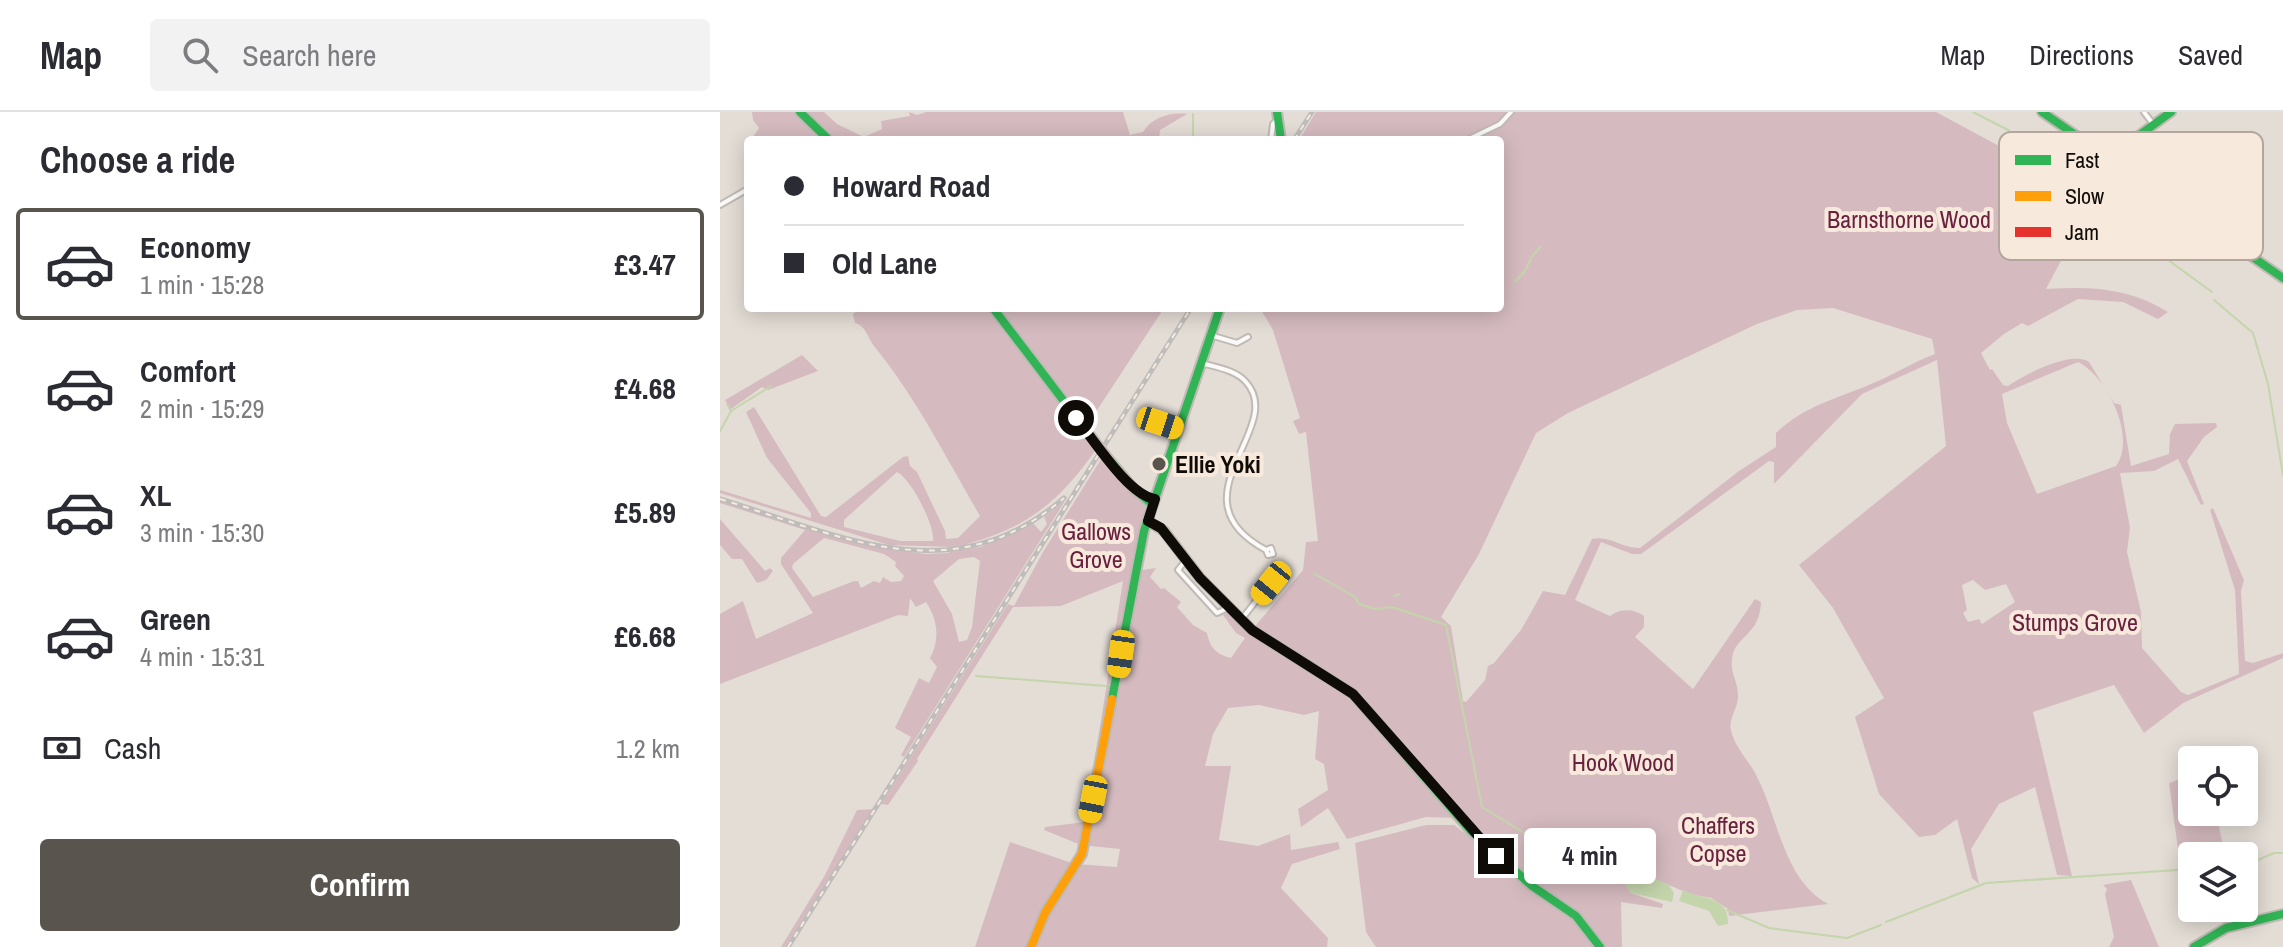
<!DOCTYPE html>
<meta charset="utf-8">
<style>
:root{--surface:#fff;--page:#f2f2f3;--text:#2b2b33;--muted:#7c7c81;--line:#e1e1e2;--accent:#5a544f}
body{margin:0;font-family:"Archivo Narrow",sans-serif;background:var(--page);color:var(--text);height:100vh;display:flex;flex-direction:column;font-size:30px;white-space:nowrap}
*{box-sizing:border-box;margin:0}
p{font-size:26px;color:var(--muted)}
.icon{flex:none;width:44px;height:44px;fill:none;stroke:currentColor;stroke-width:2;stroke-linecap:round;stroke-linejoin:round}
.map{position:relative;flex:1;overflow:hidden}
.drawer{display:flex;flex-direction:column;background:var(--surface);width:720px}
.drawer>*{flex:none}
.guide{position:absolute;left:24px;top:24px;width:760px;height:176px;border-radius:8px;box-shadow:0 4px 20px #0003;display:grid;align-content:center;height:176px;padding:0 40px;background:var(--surface)}
.controls{position:absolute;left:1458px;top:634px;display:grid;gap:16px}
.controls a{display:grid;place-items:center;width:80px;height:80px;border-radius:8px;background:var(--surface);box-shadow:0 4px 20px #0003;font-size:40px}
.end{position:absolute;width:36px;height:36px;margin:-18px;border:10px solid #0f0b07;background:#fff;box-shadow:0 0 0 4px #fff}
.from{border-radius:50%}
.bubble{position:absolute;height:56px;border-radius:8px;background:var(--surface);box-shadow:0 4px 20px #0003;font-size:26px;font-weight:800;line-height:56px;text-align:center}
.car{position:absolute;width:24px;height:48px;margin:-24px -12px;border-radius:10px;box-shadow:0 0 6px 2px #0007;background:linear-gradient(#f5c518 24%,#345 0 40%,#f5c518 0 76%,#345 0 86%,#f5c518 0)}
.guide b{display:flex;align-items:center;gap:28px;height:76px;font-size:30px}
.guide b+b{border-top:2px solid var(--line)}
.guide i{width:20px;height:20px;background:var(--text)}
ul{padding:0;list-style:none}
li{display:flex;align-items:center;gap:24px;height:112px;margin:0 16px 12px;padding:0 24px;border:4px solid transparent;border-radius:8px}
li div{flex:1}
li b{display:block;font-size:30px}
li em{font-style:normal;font-weight:800}
li.on{border-color:var(--accent)}
li>.icon{width:72px;height:72px;stroke-width:1.5}
h2{padding:0 40px;font-size:36px;line-height:96px}
.pay{display:flex;align-items:center;gap:20px;height:88px;padding:0 40px;font-size:30px}
.pay p{margin-inline-start:auto}
.button{display:flex;gap:16px;margin-top:auto;padding:16px 40px}
.button a{flex:1;height:92px;border-radius:8px;background:var(--accent);color:#fff;font-size:32px;font-weight:800;line-height:92px;text-align:center}
header{display:flex;align-items:center;gap:48px;box-sizing:border-box;height:112px;padding:0 40px;background:var(--surface);border-bottom:2px solid var(--line)}
header strong{font-size:38px}
nav{display:flex;gap:44px;margin-inline-start:auto;font-size:28px}
.search{width:560px;height:72px;background:var(--page);display:flex;align-items:center;gap:20px;box-sizing:border-box;padding:0 28px;border-radius:8px;color:var(--muted);font-size:30px}
main{display:flex;flex:1;min-height:0}
.map>svg:first-child{display:block}
.green{fill:#d5bbbf;fill-rule:evenodd}
.water{fill:#c4d5ac}
.lines{fill:none;stroke-linecap:round;stroke-linejoin:round}
.stream{stroke:#c4d5ac;stroke-width:2}
.street-casing{stroke:#c0bab5;stroke-width:8}
.fast-casing{stroke:#c0bab5;stroke-width:12}
.slow-casing{stroke:#c0bab5;stroke-width:12}
.street{stroke:#fbfaf9;stroke-width:4}
.fast{stroke:#30b455;stroke-width:8}
.slow{stroke:#ff9f0a;stroke-width:8}
.rail-casing{stroke:#bebdbb;stroke-width:5}
.rail{stroke:#f8e9dd;stroke-width:2;stroke-dasharray:6;stroke-linecap:butt}
.jam-bridge-casing{stroke:#c0bab5;stroke-width:12;stroke-linecap:butt}
.jam-bridge{stroke:#e5322d;stroke-width:8}
.route{stroke:#0f0b07;stroke-width:10}
.poi-dot{fill:#5a544f;stroke:#f8e9dd;stroke-width:3}
.labels{text-anchor:middle;dominant-baseline:central;stroke-width:8;stroke-linejoin:round;paint-order:stroke}
.park-label{font-size:24px;fill:#6a213f;stroke:#f8e9dd}
.poi-label{font-size:24px;font-weight:bold;fill:#0f0b07;stroke:#f8e9dd;text-anchor:start}
.key{fill:#f8e9dd;stroke:#b2a69d;stroke-width:2}
.key-label{font-size:22px;fill:#0f0b07}
</style>
<header>
<strong>Map</strong>
<div class="search"><svg class="icon" aria-label="search" viewBox="0 0 24 24"><circle cx="10" cy="10" r="6"/><path d="M15 15l6 6"/></svg>Search here</div>
<nav><a>Map</a><a>Directions</a><a>Saved</a></nav>
</header>
<main>
<section class="drawer">
<h2>Choose a ride</h2>
<ul>
<li class="on"><svg class="icon" aria-label="car" viewBox="0 0 24 24"><path d="M5 17H2v-5l4-1 3-4h7l3 4 3 1v5h-3M9 17h6M6 11h13"/><circle cx="7" cy="17" r="2"/><circle cx="17" cy="17" r="2"/></svg><div><b>Economy</b><p>1 min · 15:28</p></div><em>£3.47</em></li>
<li><svg class="icon" aria-label="car" viewBox="0 0 24 24"><path d="M5 17H2v-5l4-1 3-4h7l3 4 3 1v5h-3M9 17h6M6 11h13"/><circle cx="7" cy="17" r="2"/><circle cx="17" cy="17" r="2"/></svg><div><b>Comfort</b><p>2 min · 15:29</p></div><em>£4.68</em></li>
<li><svg class="icon" aria-label="car" viewBox="0 0 24 24"><path d="M5 17H2v-5l4-1 3-4h7l3 4 3 1v5h-3M9 17h6M6 11h13"/><circle cx="7" cy="17" r="2"/><circle cx="17" cy="17" r="2"/></svg><div><b>XL</b><p>3 min · 15:30</p></div><em>£5.89</em></li>
<li><svg class="icon" aria-label="car" viewBox="0 0 24 24"><path d="M5 17H2v-5l4-1 3-4h7l3 4 3 1v5h-3M9 17h6M6 11h13"/><circle cx="7" cy="17" r="2"/><circle cx="17" cy="17" r="2"/></svg><div><b>Green</b><p>4 min · 15:31</p></div><em>£6.68</em></li>
</ul>
<div class="pay"><svg class="icon" aria-label="cash" viewBox="0 0 24 24"><path d="M3 7h18v10H3z"/><circle cx="12" cy="12" r="2"/></svg>Cash<p>1.2 km</p></div>
<div class="button"><a>Confirm</a></div>
</section>
<div class="map">
<svg width="1563" height="835" viewBox="0 0 1563 835">
<rect width="100%" height="100%" fill="#e4ddd6"/>
<path class="green" d="M 32,0 L 104,0 L 117,12 L 144,25 L 162,17 L 161,9 L 190,4 L 189,0 L 197,3 L 206,0 L 403,0 L 410,23 L 423,20 C 432,5 451,0 467,2 L 440,18 L 439,28 L 431,28 L 430,24 L 420,28 L 49,28 L 47,25 L 31,28 L 39,16 L 33,8 Z
M 596,0 L 1216,0 L 1281,35 L 1317,106 L 1350,132 L 1326,177 C 1369,174 1411,176 1448,200 L 1438,207 L 1403,190 L 1358,187 L 1308,214 L 1302,211 L 1284,222 L 1261,241 L 1270,258 L 1272,257 L 1283,273 L 1288,274 C 1304,263 1351,238 1369,250 L 1394,291 L 1401,293 L 1411,354 L 1449,342 L 1450,322 L 1455,312 L 1496,311 L 1497,315 L 1484,325 L 1467,349 L 1484,392 L 1481,393 L 1458,347 L 1434,359 L 1400,361 L 1410,416 L 1407,440 L 1421,500 L 1422,536 L 1461,580 L 1468,583 L 1519,562 L 1515,478 L 1490,398 L 1493,396 L 1524,468 L 1521,479 L 1525,549 L 1533,551 L 1563,541 L 1563,546 L 1463,591 L 1424,621 L 1394,573 L 1313,600 L 1352,764 L 1337,763 L 1315,675 L 1279,692 L 1251,737 L 1259,772 L 1252,766 L 1237,707 L 1215,723 L 1199,725 L 1159,682 L 1135,605 L 1164,586 L 1113,496 L 1079,453 L 1226,334 L 1217,248 L 1142,282 L 1054,372 L 1054,350 L 1049,349 L 921,442 L 912,442 L 881,430 L 855,488 L 890,504 C 902,496 913,497 924,504 L 924,515 L 915,525 L 973,577 L 1035,487 L 1041,490 C 1040,524 1014,524 1012,547 C 1010,561 1018,570 1018,583 C 1019,595 1008,607 1011,618 C 1015,636 1027,646 1035,661 C 1059,705 1062,766 1108,792 L 1009,804 L 1008,797 L 991,786 L 970,782 L 911,757 L 906,773 L 911,781 L 943,792 L 942,796 L 901,790 L 902,835 L 882,835 L 857,803 L 778,744 L 782,738 L 779,737 L 774,741 L 736,706 L 706,705 L 627,727 L 608,696 L 581,715 L 578,697 L 608,678 L 604,652 L 595,647 L 599,599 L 584,603 L 539,593 L 508,596 L 493,622 L 485,654 L 511,654 L 499,728 L 538,734 L 570,722 L 571,738 L 618,730 L 620,737 L 572,752 L 561,776 L 608,826 L 607,835 L 255,835 L 290,730 L 355,752 L 397,755 L 400,737 L 361,733 L 324,718 L 325,715 L 365,710 L 403,469 L 341,494 L 293,495 L 197,647 L 198,649 L 168,693 L 161,692 L 288,492 L 294,494 L 323,440 L 383,344 L 430,395 L 418,452 L 423,458 L 436,456 L 430,465 L 441,477 L 444,476 L 461,490 L 457,495 L 473,513 L 487,521 C 490,536 496,542 511,546 L 525,526 L 516,521 L 503,503 L 510,499 L 531,519 L 583,458 L 586,430 L 598,429 L 586,320 L 579,322 L 573,309 L 580,306 L 553,218 L 540,196 L 780,196 L 780,28 L 579,28 ZM 1113,196 L 1212,227 L 1215,242 C 1193,250 1173,263 1151,272 C 1116,287 1084,294 1056,321 L 1056,335 L 1019,359 L 920,436 C 903,437 890,423 872,427 L 845,483 L 823,479 L 801,518 L 774,551 L 768,554 L 765,568 L 746,590 L 743,589 L 731,514 L 721,505 L 759,442 L 816,321 L 848,301 L 1037,212 L 1077,198 ZM 1358,250 C 1387,264 1417,325 1396,354 L 1317,382 L 1287,311 L 1282,282 ZM 1253,468 L 1265,478 L 1286,472 L 1295,490 L 1262,512 L 1259,507 L 1248,510 L 1243,501 L 1247,498 L 1242,473 Z
M 136,196 L 444,196 L 366,315 L 377,336 C 341,388 309,415 247,432 L 240,438 L 261,435 L 313,411 L 321,420 L 327,412 L 324,405 L 345,389 L 184,645 L 181,643 L 191,625 L 175,616 L 199,566 L 209,571 L 217,555 L 210,546 C 220,528 218,508 206,490 L 196,495 L 190,486 L 188,504 L 178,503 L 0,572 L 0,502 L 23,489 L 36,527 L 93,501 L 61,452 L 61,446 L 85,418 L 0,391 L 0,388 L 155,435 L 205,442 L 228,441 L 234,435 L 169,433 L 0,381 L 0,378 L 91,406 L 91,401 L 47,346 L 26,300 L 34,295 L 101,404 L 106,405 L 183,345 L 188,344 L 190,354 L 197,360 L 225,419 L 226,427 L 238,426 L 260,404 C 227,347 195,284 154,234 C 147,225 147,215 135,211 L 133,202 L 137,199 ZM 177,360 C 191,367 215,413 213,429 L 180,429 L 124,415 L 124,408 ZM 104,426 L 164,442 L 176,450 L 175,454 L 184,464 L 181,469 L 171,470 L 163,465 L 160,471 L 154,469 L 141,476 L 138,469 L 134,469 L 93,485 L 72,456 L 73,452 ZM 254,445 L 260,449 L 252,515 L 247,528 L 239,530 L 232,502 L 213,469 L 239,447 Z
M 82,243 L 98,259 L 48,278 L 42,275 L 11,297 L 5,288 Z
M 0,407 L 45,459 L 50,456 L 53,459 L 46,468 L 37,471 L 22,447 L 12,447 L 0,433 Z
M 1472,663 L 1472,700 L 1496,700 L 1505,744 L 1472,744 L 1472,764 L 1462,766 L 1449,671 Z
M 153,697 L 65,835 L 61,835 L 105,763 L 137,698 Z
M 706,713 L 734,713 L 856,807 L 878,835 L 656,835 L 646,820 L 635,731 Z
M 1411,768 L 1439,835 L 1389,835 L 1394,825 L 1385,782 L 1387,777 L 1383,773 Z"/>
<path class="water" d="M 911,757 L 949,773 L 954,781 L 952,790 L 911,781 L 906,773 L 906,761 Z
M 963,778 C 982,788 1009,783 1008,812 L 998,814 L 989,799 L 959,789 Z"/>
<g class="lines">
<path class="stream" d="M 1253,0 L 1288,18 L 1371,86
M 473,28 L 473,2
M 1374,94 L 1492,180
M 811,146 L 821,134
M 806,157 L 810,148
M 795,170 L 805,159
M 1494,188 L 1533,221 L 1548,272 L 1563,363
M 11,299 L 51,274
M 0,319 L 11,299 L 7,292
M 595,462 L 635,485 L 639,492 L 655,497 L 672,495 L 726,513 L 762,695 L 851,750 L 863,747 L 868,752 C 899,747 912,753 938,769
M 674,484 L 679,482
M 256,564 L 386,574
M 1524,754 L 1554,741 L 1563,741
M 1007,798 L 1049,816 L 1127,826 L 1161,813
M 1166,810 L 1266,771 L 1472,757"/>
<defs>
<path id="street" d="M 1424,0 L 1433,12
M 551,28 L 553,12 L 557,8
M 747,28 L 780,12 L 791,0
M 0,93 L 28,77
M 490,223 L 517,231 L 528,225
M 481,251 C 495,255 516,258 526,270 C 568,316 449,386 546,438
M 422,305 L 458,317
M 551,436 L 553,442 L 548,443 L 546,438 Z
M 466,448 L 458,458 L 497,501 L 508,496
M 521,508 L 554,466"/>
<path id="fast" d="M 80,0 L 109,28
M 557,0 L 561,28
M 1322,0 L 1563,166
M 1392,50 L 1399,38 L 1451,0
M 273,196 L 378,334
M 386,344 L 413,376 L 433,393
M 428,409 L 444,419 L 480,466 L 532,518 L 633,582 L 751,719 L 812,774 L 856,804 L 880,835
M 392,587 L 424,419 L 500,196
M 1474,835 L 1506,816 L 1563,802"/>
<path id="slow" d="M 311,835 L 325,801 L 362,742 L 392,587"/>
</defs>
<use href="#street" class="street-casing"/>
<use href="#fast" class="fast-casing"/>
<use href="#slow" class="slow-casing"/>
<use href="#street" class="street"/>
<use href="#fast" class="fast"/>
<use href="#slow" class="slow"/>
<defs>
<path id="rail" d="M 574,28 L 592,0
M 0,387 C 122,424 232,482 344,386
M 68,835 L 471,196"/>
</defs>
<use href="#rail" class="rail-casing"/>
<use href="#rail" class="rail"/>
<defs>
<path id="jam-bridge" d="M 378,334 L 386,344"/>
</defs>
<use href="#jam-bridge" class="jam-bridge-casing"/>
<use href="#jam-bridge" class="jam-bridge"/>
</g>
<g class="lines">
<path class="route" d="M 356,306 C 374,328 408,383 435,387 L 428,409 L 441,416 L 480,466 L 532,518 L 633,582 L 776,744"/>
</g>
<circle class="poi-dot" cx="439" cy="352" r="8"/>
<g class="labels">
<g class="park-label">
<text x="1189" y="107">Barnsthorne Wood</text>
<text x="376" y="419">Gallows<tspan x="376" dy="28">Grove</tspan></text>
<text x="1355" y="510">Stumps Grove</text>
<text x="903" y="650">Hook Wood</text>
<text x="998" y="713">Chaffers<tspan x="998" dy="28">Copse</tspan></text>
</g>
<g class="poi-label">
<text x="455" y="352">Ellie Yoki</text>
</g>
</g>
<rect x="1279" y="20" width="264" height="128" rx="12" class="key"/>
<rect x="1295" y="43" width="36" height="10" fill="#30b455"/>
<rect x="1295" y="79" width="36" height="10" fill="#ff9f0a"/>
<rect x="1295" y="115" width="36" height="10" fill="#e5322d"/>
<g class="key-label">
<text x="1345" y="56">Fast</text>
<text x="1345" y="92">Slow</text>
<text x="1345" y="128">Jam</text>
</g>
</svg>
<div class="controls">
<a><svg class="icon" aria-label="locate" viewBox="0 0 24 24"><circle cx="12" cy="12" r="6"/><path d="M12 2v4M12 18v4M2 12h4M18 12h4"/></svg></a>
<a><svg class="icon" aria-label="layers" viewBox="0 0 24 24"><path d="M12 4l9 5-9 5-9-5zM3 14l9 5 9-5"/></svg></a>
</div>
<i class="end from" style="left:356px;top:306px"></i>
<i class="end" style="left:776px;top:744px"></i>
<div class="bubble" style="left:804px;top:716px;width:132px">4 min</div>
<i class="car" style="left:440px;top:311px;rotate:108deg"></i>
<i class="car" style="left:551px;top:471px;rotate:219deg"></i>
<i class="car" style="left:401px;top:542px;rotate:188deg"></i>
<i class="car" style="left:373px;top:687px;rotate:191deg"></i>
<div class="guide">
<b><i class="from"></i>Howard Road</b>
<b><i></i>Old Lane</b>
</div>
</div>
</main>
